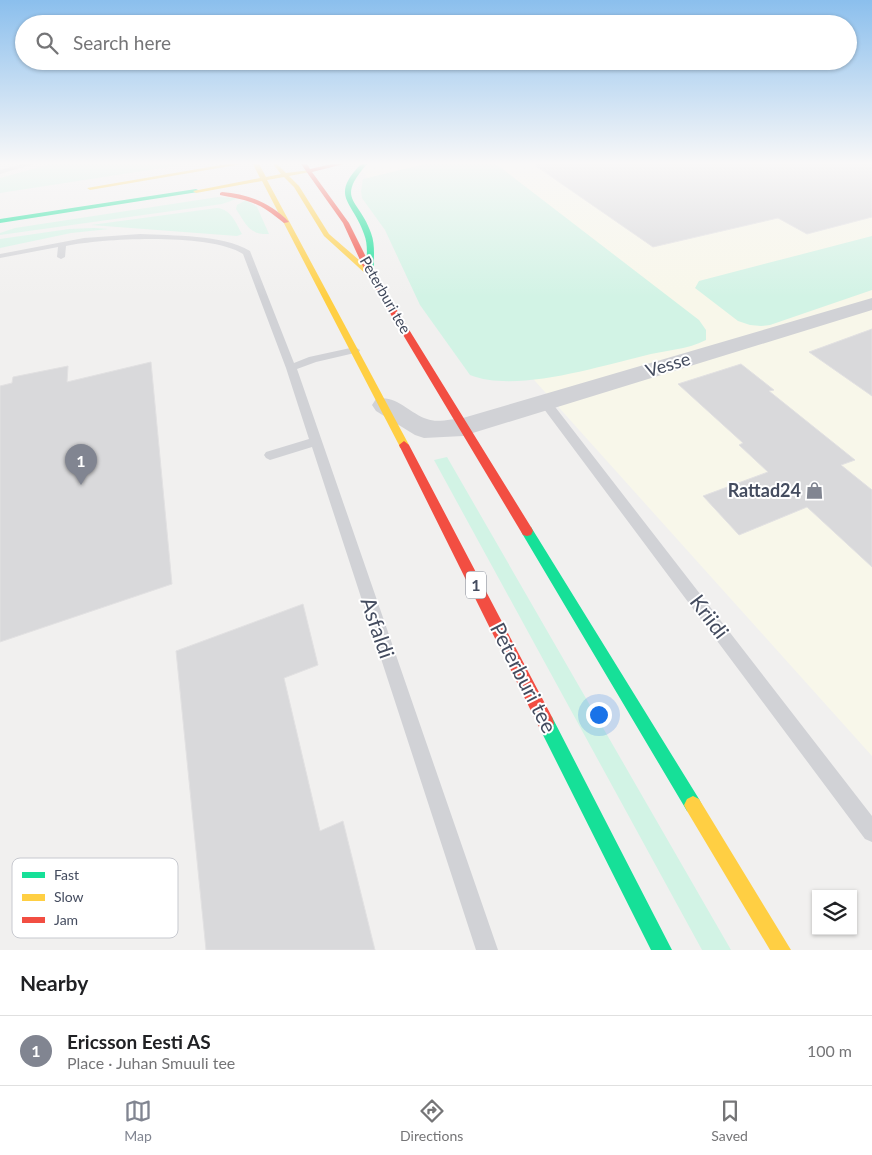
<!DOCTYPE html>
<meta charset="utf-8">
<style>
:root{--surface:#fff;--page:#f2f2f2;--text:#202124;--muted:#757577;--line:#e0e0e0;--accent:#818591}
body{margin:0;font-family:Lato,sans-serif;background:var(--page);color:var(--text)}
.controls{position:absolute;right:15px;bottom:15px;display:grid;overflow:hidden;border-radius:0px;box-shadow:0 1px 4px #0004}
.controls button{width:45px;height:45px;display:grid;place-items:center;padding:0;border:0;border-bottom:1px solid var(--line);background:var(--surface);color:var(--text);font:25px sans-serif}
.you{position:absolute;left:598px;top:714px;width:18px;height:18px;margin:-12px;border:4px solid #fff;border-radius:50%;background:#1a73e8;box-shadow:0 0 0 8px #1a73e833}
.badge{display:grid;place-items:center;width:32px;height:32px;border-radius:50%;background:var(--accent);color:#fff;font-size:16px;font-weight:700}
.pin{position:absolute;translate:-50% -41px;filter:drop-shadow(0 1px 2px #0008)}
.pin::after{content:'';position:absolute;top:26px;width:18px;height:15px;background:inherit;clip-path:polygon(0 0,100% 0,50% 100%)}
.list{margin:0;padding:0;list-style:none}
h2{display:flex;justify-content:space-between;align-items:center;height:65px;margin:0;padding:0 20px;font-size:21px}
h2 small{font-size:16px;font-weight:400;color:var(--muted)}
.list li{display:grid;grid-template-columns:32px 1fr auto;gap:15px;align-items:center;box-sizing:border-box;height:70px;padding:0 20px;border-top:1px solid var(--line)}
.list b{display:block;font-size:19px;white-space:nowrap}
.list p{margin:0;font-size:16px;white-space:nowrap;color:var(--muted)}
.list em{font-size:16px;font-style:normal;color:var(--muted)}
.icon{flex:none;width:28px;height:28px;fill:none;stroke:currentColor;stroke-width:2;stroke-linecap:round;stroke-linejoin:round}
.map{position:relative;flex:none;width:872px;height:950px;overflow:hidden}
.search{position:absolute;background:var(--surface);box-shadow:0 1px 4px #0004;left:15px;right:15px;top:15px;height:55px;display:flex;align-items:center;gap:12px;box-sizing:border-box;padding:0 18px;border-radius:28px;color:var(--muted);font-size:19px}
.sheet{height:135px;background:var(--surface)}
nav{display:flex;justify-content:space-around;align-items:center;box-sizing:border-box;height:70px;border-top:1px solid var(--line);background:var(--surface);font-size:14px;color:var(--muted)}
nav a{display:grid;justify-items:center;gap:2px}
nav .on{color:var(--accent)}
.map>svg:first-child{display:block}
</style>
<div class="map">
<svg width="872" height="950" viewBox="0 0 872 950">
<rect width="100%" height="100%" fill="#f1f0ef"/>
<!-- commercial -->
<path fill="#f8f7ea" d="M 357,164 L 872,164 L 872,756 L 518,362 Z"/>
<!-- green -->
<path fill="#d2f3e5" d="M 51,164 L 188,164 L 0,193 L 0,178 Z
M 425,164 L 496,164 L 699,320 L 706,330 L 706,340 C 687,350 664,350 643,356 C 597,367 515,393 470,375 L 420,305 L 385,230 L 362,198 L 361,191 L 363,179 Z
M 218,197 L 239,198 L 222,204 L 0,235 L 0,233 L 15,228 Z
M 246,200 L 257,207 L 269,234 C 249,235 246,224 236,209 L 237,205 Z
M 217,208 C 231,209 236,223 242,234 L 237,236 L 91,225 Z
M 94,228 L 109,229 L 71,233 L 0,248 L 0,239 L 69,229 Z
M 872,236 L 872,290 L 770,325 L 761,326 L 750,325 L 738,321 L 695,288 L 699,281 Z
M 447,457 L 731,950 L 702,950 L 434,460 Z"/>
<!-- building -->
<path fill="#d9d9db" stroke="#e2e1e2" d="M 533,164 L 872,164 L 872,217 L 807,234 L 778,218 L 653,247 Z
M 872,329 L 872,396 L 809,352 Z
M 151,362 L 172,584 L 0,642 L 0,386 L 12,383 L 13,377 L 68,366 L 67,382 Z
M 741,364 L 774,390 L 769,391 L 855,460 L 841,465 L 872,490 L 872,567 L 807,507 L 739,535 L 703,496 L 768,472 L 739,445 L 743,443 L 678,384 Z
M 303,604 L 318,665 L 284,678 L 320,831 L 343,821 L 375,950 L 206,950 L 176,651 Z"/>
<g fill="none" stroke-linecap="round" stroke-linejoin="round">
<!-- lane -->
<path fill="#d1d2d6" fill-rule="evenodd" d="M 22,164 L 34,164 L 0,174 L 0,170 Z
M 140,234 C 173,236 222,234 250,251 L 294,363 L 309,357 L 355,347 L 360,350 L 359,352 L 316,362 L 297,369 L 498,950 L 476,950 L 312,447 L 270,460 L 266,458 L 264,455 L 266,452 L 309,439 L 286,368 L 243,254 C 210,233 105,238 66,246 L 65,257 L 61,259 L 57,257 L 58,247 L 0,258 L 0,254 L 84,238 Z
M 545,398 L 549,399 L 872,816 L 872,842 L 865,839 L 541,405 L 539,402 L 541,399 Z"/>
<!-- street -->
<path fill="#d1d2d6" fill-rule="evenodd" d="M 872,298 L 872,310 L 463,436 L 424,438 L 415,435 L 376,411 L 372,405 L 376,399 C 396,394 409,413 427,419 C 436,423 453,419 463,418 Z"/>
<!-- fast -->
<path fill="#16e098" fill-rule="evenodd" d="M 361,164 L 367,164 C 335,201 359,198 371,233 C 376,246 373,260 374,273 L 370,275 L 366,273 C 366,260 369,246 364,234 C 353,201 329,197 361,164 Z
M 196,189 L 198,190 L 198,192 L 0,223 L 0,219 Z
M 527,526 L 531,527 L 699,799 L 702,805 L 699,811 L 693,814 L 687,811 L 523,535 L 521,531 L 523,527 Z
M 546,715 L 552,717 L 672,950 L 651,950 L 540,729 L 538,723 L 540,717 Z"/>
<!-- slow -->
<path fill="#ffcf43" fill-rule="evenodd" d="M 227,164 L 242,164 L 90,190 L 87,188 Z
M 253,164 L 259,164 L 266,177 L 281,174 L 273,164 L 277,164 L 286,173 L 310,170 L 310,172 L 289,176 L 299,186 L 329,234 L 374,273 L 367,275 L 324,236 L 294,187 L 284,177 L 267,180 L 409,445 L 408,448 L 400,448 L 399,445 L 262,181 L 196,193 L 193,191 L 260,178 Z
M 693,796 L 699,799 L 791,950 L 770,950 L 687,811 L 684,805 L 687,799 Z"/>
<!-- jam -->
<path fill="#f24e42" fill-rule="evenodd" d="M 301,164 L 307,164 L 310,169 L 332,164 L 344,164 L 312,172 L 349,223 L 374,273 L 531,527 L 533,531 L 531,535 L 527,536 L 523,535 L 366,273 L 343,223 Z
M 222,192 C 248,194 271,203 289,222 L 284,223 C 258,202 252,201 220,195 L 220,193 Z
M 404,441 L 409,445 L 552,717 L 554,723 L 552,729 L 546,731 L 540,729 L 399,445 Z"/>
</g>
<!-- sky -->
<linearGradient id="sky" x2="0" y2="1"><stop stop-color="#8bbfed"/><stop offset="0.55" stop-color="#f9f8f8"/><stop offset="1" stop-color="#f9f8f8" stop-opacity="0"/></linearGradient>
<rect width="872" height="297" fill="url(#sky)"/>
<!-- icons -->
<defs>
<symbol id="shop-bare" viewBox="-9 -9 18 18"><path d="M-5-2.5h2.3a2.7 3.5 0 0 1 5.4 0H5L5.5 6h-11ZM-1.5-2.5h3a1.5 2.3 0 0 0-3 0Z" fill="#818591" stroke="#fff" stroke-width="2.5" paint-order="stroke"/></symbol>
</defs>
<g fill-rule="evenodd">
<use href="#shop-bare" x="802" y="478" width="25" height="25"/>
</g>
<g text-anchor="middle" stroke-width="4" stroke-linejoin="round" paint-order="stroke">
<!-- far-street labels -->
<g font-size="15" fill="#444c5f" stroke="#fff">
<text transform="translate(385 295) rotate(60)" y="5">Peterburi tee</text>
</g>
<!-- shield labels -->
<rect fill="#fff" stroke="#7c828f" stroke-width="1" x="466" y="571.5" width="20" height="27" rx="4"/>
<g font-size="16" font-weight="bold" fill="#444c5f">
<text x="476" y="591">1</text>
</g>
<!-- street labels -->
<g font-size="18" fill="#444c5f" stroke="#fff">
<text transform="translate(668 365) rotate(-17)" y="6">Vesse</text>
</g>
<!-- poi labels -->
<g font-size="18" font-weight="bold" fill="#444c5f" stroke="#fff" text-anchor="end">
<text x="801" y="497">Rattad24</text>
</g>
<!-- near-street labels -->
<g font-size="21" fill="#444c5f" stroke="#fff">
<text transform="translate(709 617) rotate(53)" y="7">Kriidi</text>
<text transform="translate(377 628) rotate(71)" y="7">Asfaldi</text>
<text transform="translate(523 678) rotate(63)" y="7">Peterburi tee</text>
</g>
</g>
<!-- legend -->
<rect x="12" y="858" width="166" height="80" rx="8" fill="#fff" stroke="#c7c9cf" stroke-width="1"/>
<rect x="22" y="872" width="23" height="6" fill="#16e098"/>
<rect x="22" y="894" width="23" height="7" fill="#ffcf43"/>
<rect x="22" y="917" width="23" height="6" fill="#f24e42"/>
<g font-size="14" fill="#444c5f">
<text x="54" y="880">Fast</text>
<text x="54" y="902">Slow</text>
<text x="54" y="925">Jam</text>
</g>
</svg>
<div class="controls">
<button><svg class="icon" aria-label="layers" viewBox="0 0 24 24"><path d="M12 4l9 5-9 5-9-5zM3 14l9 5 9-5"/></svg></button>
</div>
<div class="you"></div>
<div class="pin badge" style="left:81px;top:485px">1</div>
<div class="search"><svg class="icon" aria-label="search" viewBox="0 0 24 24"><circle cx="10" cy="10" r="6"/><path d="M15 15l6 6"/></svg>Search here</div>
</div>
<section class="sheet">
<h2>Nearby<small></small></h2>
<ul class="list">
<li><span class="badge">1</span><div><b>Ericsson Eesti AS</b><p>Place · Juhan Smuuli tee</p></div><em>100 m</em></li>
</ul>
</section>
<nav>
<a class="on"><svg class="icon" aria-label="map" viewBox="0 0 24 24"><path d="M3 6l6-2 6 2 6-2v14l-6 2-6-2-6 2zM9 4v14M15 6v14"/></svg>Map</a>
<a><svg class="icon" aria-label="directions" viewBox="0 0 24 24"><path d="M12 3l9 9-9 9-9-9zM9 14v-3h6M13 9l2 2-2 2"/></svg>Directions</a>
<a><svg class="icon" aria-label="saved" viewBox="0 0 24 24"><path d="M7 4h10v16l-5-4-5 4z"/></svg>Saved</a>
</nav>
